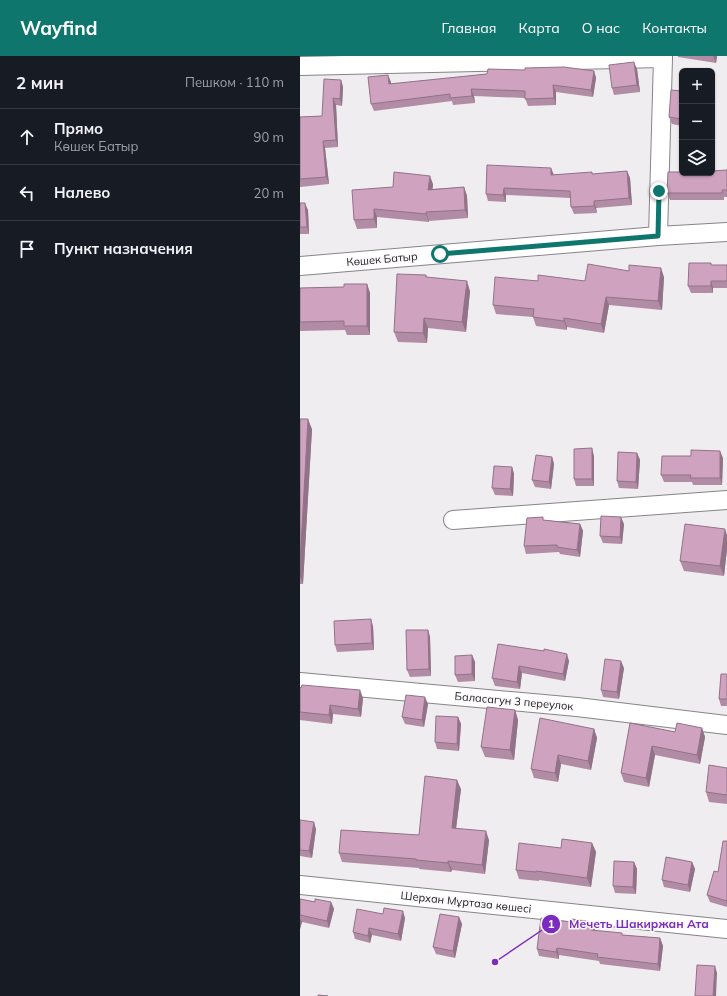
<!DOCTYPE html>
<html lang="ru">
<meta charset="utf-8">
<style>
:root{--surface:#171b24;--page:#242831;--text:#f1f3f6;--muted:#9ea1a6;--line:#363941;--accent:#0f766e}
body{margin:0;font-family:Mulish,sans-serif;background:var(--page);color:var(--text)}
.controls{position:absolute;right:12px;top:12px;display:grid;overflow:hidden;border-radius:6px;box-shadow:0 1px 3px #0004}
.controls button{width:36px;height:36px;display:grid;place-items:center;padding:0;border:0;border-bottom:1px solid var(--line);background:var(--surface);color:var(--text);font:20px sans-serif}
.stop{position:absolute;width:12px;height:12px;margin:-9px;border:3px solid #0f766e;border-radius:50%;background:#fff}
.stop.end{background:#0f766e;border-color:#fff;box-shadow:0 1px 4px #0008}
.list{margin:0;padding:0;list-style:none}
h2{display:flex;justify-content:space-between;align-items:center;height:52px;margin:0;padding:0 16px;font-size:17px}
h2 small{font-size:13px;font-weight:400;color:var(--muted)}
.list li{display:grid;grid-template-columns:26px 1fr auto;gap:12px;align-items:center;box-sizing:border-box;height:56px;padding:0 16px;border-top:1px solid var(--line)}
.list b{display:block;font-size:15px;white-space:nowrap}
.list p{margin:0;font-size:13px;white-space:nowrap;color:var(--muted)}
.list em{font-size:13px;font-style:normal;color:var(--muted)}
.icon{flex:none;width:22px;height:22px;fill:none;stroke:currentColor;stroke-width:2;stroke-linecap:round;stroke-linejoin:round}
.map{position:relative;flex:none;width:427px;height:940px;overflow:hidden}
header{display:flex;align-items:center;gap:24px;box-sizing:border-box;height:56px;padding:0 20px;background:var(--accent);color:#fff}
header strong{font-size:19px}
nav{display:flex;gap:22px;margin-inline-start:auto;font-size:14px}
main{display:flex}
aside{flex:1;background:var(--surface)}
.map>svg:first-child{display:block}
</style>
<header>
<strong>Wayfind</strong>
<nav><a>Главная</a><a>Карта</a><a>О нас</a><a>Контакты</a></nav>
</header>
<main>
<aside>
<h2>2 мин<small>Пешком · 110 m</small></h2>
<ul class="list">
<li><svg class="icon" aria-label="ahead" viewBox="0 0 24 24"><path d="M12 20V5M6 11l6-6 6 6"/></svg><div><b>Прямо</b><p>Көшек Батыр</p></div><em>90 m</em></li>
<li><svg class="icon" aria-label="left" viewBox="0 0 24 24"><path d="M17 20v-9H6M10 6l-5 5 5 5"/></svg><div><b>Налево</b></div><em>20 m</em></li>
<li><svg class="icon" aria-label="arrive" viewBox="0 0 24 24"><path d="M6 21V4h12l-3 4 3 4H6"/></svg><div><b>Пункт назначения</b></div></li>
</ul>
</aside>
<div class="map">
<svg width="427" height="940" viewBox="0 0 427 940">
<rect width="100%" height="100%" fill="#efedf0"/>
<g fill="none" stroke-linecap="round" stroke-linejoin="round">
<defs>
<path id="minor" d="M 0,10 L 363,2 L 363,0
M 358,180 L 363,2
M 0,210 L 358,180 L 427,176
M 153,464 L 427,444
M 0,626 L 277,651 L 427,669
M 0,829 L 427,873"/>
</defs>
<!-- minor casing -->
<use href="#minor" stroke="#868487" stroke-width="20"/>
<!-- minor -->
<use href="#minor" stroke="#fff" stroke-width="18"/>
</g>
<!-- wall -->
<path fill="#b28ca5" d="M 378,0 L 417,0 L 416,7 L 378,1 Z
M 337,13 L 340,36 L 314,39 L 312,32 Z
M 225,14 L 294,15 L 296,22 L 293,41 L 256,36 L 256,49 L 228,50 L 225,42 L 174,40 L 175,47 L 153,49 L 152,45 L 74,55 L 71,48 L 88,19 L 91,28 Z
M 41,24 L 43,31 L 42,50 L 36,49 L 38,91 L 25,92 L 29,128 L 0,131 L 0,61 L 22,60 Z
M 382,35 L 382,70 L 372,68 L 369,61 Z
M 187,109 L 254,119 L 293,118 L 327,115 L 330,122 L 332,149 L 296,152 L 297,157 L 274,158 L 271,151 L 270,142 L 206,139 L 206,146 L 188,145 L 186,138 Z
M 427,114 L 427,141 L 424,141 L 424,144 L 370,144 L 367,137 L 382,117 Z
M 133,128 L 132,133 L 164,131 L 167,140 L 168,162 L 129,165 L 129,166 L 77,161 L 77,172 L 57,173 L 54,164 L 93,131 Z
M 0,147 L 8,154 L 9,178 L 0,178 Z
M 412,209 L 427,209 L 427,232 L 413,232 L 413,237 L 391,237 L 388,230 Z
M 126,219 L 127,221 L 170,235 L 166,276 L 128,272 L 127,287 L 98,286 L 94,276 Z
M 364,221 L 362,254 L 309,249 L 304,277 L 267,271 L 267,274 L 236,270 L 233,261 L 196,258 L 193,249 L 238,225 L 285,225 Z
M 67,228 L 70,237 L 70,279 L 47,279 L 45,274 L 0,275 L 0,232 L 44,231 Z
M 0,363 L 12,373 L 3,528 L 0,528 Z
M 337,397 L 340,404 L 338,433 L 319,432 L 317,425 Z
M 294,400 L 294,430 L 276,430 L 274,423 Z
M 252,401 L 254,408 L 251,433 L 235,431 L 232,424 Z
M 423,402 L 422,429 L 393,429 L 392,426 L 364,426 L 361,419 Z
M 212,411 L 214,418 L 213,440 L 195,439 L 192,432 Z
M 245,464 L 280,468 L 283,475 L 280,501 L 260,498 L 259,496 L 226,498 L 224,490 Z
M 324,468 L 322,488 L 303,487 L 300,480 Z
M 427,479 L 427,493 L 424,520 L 384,515 L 380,505 Z
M 73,570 L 74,594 L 37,596 L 35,589 Z
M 128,574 L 130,581 L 131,620 L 110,621 L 107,614 Z
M 244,595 L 269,605 L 265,625 L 222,617 L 220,633 L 195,630 L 192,622 Z
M 172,599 L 175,606 L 175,625 L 158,626 L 155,619 Z
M 324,612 L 319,643 L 303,641 L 301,634 Z
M 427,618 L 427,650 L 421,650 L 419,643 Z
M 0,631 L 63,642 L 61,661 L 33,658 L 32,668 L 0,664 Z
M 128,648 L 124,671 L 105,668 L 102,661 Z
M 215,654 L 218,664 L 214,704 L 185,701 L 181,691 Z
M 158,661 L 161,668 L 159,695 L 137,693 L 135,686 Z
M 330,667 L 375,676 L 402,672 L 405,681 L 400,708 L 355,699 L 349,731 L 324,726 L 321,717 Z
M 294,673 L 297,682 L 291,714 L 261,708 L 258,726 L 234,722 L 231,713 Z
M 427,712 L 427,748 L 409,746 L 406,736 Z
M 161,733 L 156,772 L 189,784 L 185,818 L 152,814 L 151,816 L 119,813 L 119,812 L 42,806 L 39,797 L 119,779 Z
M 0,764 L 16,773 L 12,802 L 0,800 Z
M 427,785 L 427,851 L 410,846 L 407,839 L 418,816 Z
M 292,787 L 296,796 L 291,831 L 239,824 L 239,825 L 219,823 L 216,814 L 261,792 Z
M 334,806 L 337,813 L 336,838 L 315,837 L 313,830 Z
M 392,806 L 395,813 L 390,836 L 364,831 L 362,824 Z
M 0,843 L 15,846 L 31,846 L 34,853 L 29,872 L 2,866 L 0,873 Z
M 159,861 L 162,868 L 155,902 L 136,898 L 133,891 Z
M 105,862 L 101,885 L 72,879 L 70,887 L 55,883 L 53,876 Z
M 272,866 L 292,866 L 295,873 L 294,874 L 323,879 L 360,882 L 363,890 L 360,915 L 300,908 L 299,905 L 259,899 L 259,903 L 239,900 L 237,893 Z"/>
<!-- shaded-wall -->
<path fill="#917286" d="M 413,0 L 417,0 L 416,7 Z
M 334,6 L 337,13 L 340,36 L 337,29 Z
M 294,15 L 296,22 L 293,41 L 291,34 Z
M 88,19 L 91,26 L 92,35 L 89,28 Z
M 41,24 L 43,31 L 42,50 L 40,43 Z
M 253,29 L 256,36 L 256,49 L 254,42 Z
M 171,33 L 174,40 L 175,47 L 172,40 Z
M 33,42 L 36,49 L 38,91 L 36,84 Z
M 23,85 L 25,92 L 29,128 L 26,121 Z
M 251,112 L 254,119 L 251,119 Z
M 327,115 L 330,122 L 332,149 L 329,142 Z
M 130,120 L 133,128 L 132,142 L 128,134 Z
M 164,131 L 167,140 L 168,162 L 165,154 Z
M 204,132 L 206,139 L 206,146 L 203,139 Z
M 294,145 L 296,152 L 297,157 L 294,150 Z
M 5,147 L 8,154 L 9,178 L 7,171 Z
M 74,153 L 77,161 L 77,172 L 74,163 Z
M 126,156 L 129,165 L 129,166 L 126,158 Z
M 361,212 L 364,221 L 362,254 L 358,245 Z
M 167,225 L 170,235 L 166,276 L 162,266 Z
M 411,225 L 413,232 L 413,237 L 411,230 Z
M 67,228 L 70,237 L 70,279 L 67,270 Z
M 306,241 L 309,249 L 304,277 L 301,268 Z
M 124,262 L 128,272 L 127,287 L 123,277 Z
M 264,262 L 267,271 L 267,274 L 264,265 Z
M 8,363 L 12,373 L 3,528 L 0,520 L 0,509 Z
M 292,392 L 294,400 L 294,430 L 292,423 Z
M 420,395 L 423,402 L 422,429 L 420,422 Z
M 337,397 L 340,404 L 338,433 L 336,426 Z
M 252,401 L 254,408 L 251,433 L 249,426 Z
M 212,411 L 214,418 L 213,440 L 210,433 Z
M 321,461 L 324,468 L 322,488 L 320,481 Z
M 280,468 L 283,475 L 280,501 L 277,494 Z
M 425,473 L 427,479 L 427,493 L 424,520 L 420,510 Z
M 71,563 L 73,570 L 74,594 L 72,587 Z
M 128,574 L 130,581 L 131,620 L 129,613 Z
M 267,598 L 269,605 L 265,625 L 263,618 Z
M 172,599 L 175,606 L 175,625 L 172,618 Z
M 321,605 L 324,612 L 319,643 L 317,636 Z
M 219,610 L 222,617 L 220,633 L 217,626 Z
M 60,634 L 63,642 L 61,661 L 58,653 Z
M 125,641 L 128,648 L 124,671 L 122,664 Z
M 30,649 L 33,658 L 32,668 L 29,659 Z
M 215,654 L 218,664 L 214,704 L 210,694 Z
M 158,661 L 161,668 L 159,695 L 157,688 Z
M 402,672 L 405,681 L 400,708 L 397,699 Z
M 294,673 L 297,682 L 291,714 L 288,705 Z
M 352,690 L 355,699 L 349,731 L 346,722 Z
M 258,699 L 261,708 L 258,726 L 255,717 Z
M 157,724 L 161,733 L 155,781 L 152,772 Z
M 14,766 L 16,773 L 12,802 L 9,795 Z
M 186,775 L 189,784 L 185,818 L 182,809 Z
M 292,787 L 296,796 L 291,831 L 287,822 Z
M 148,805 L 152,814 L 151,816 L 148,807 Z
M 334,806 L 337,813 L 336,838 L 333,831 Z
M 392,806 L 395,813 L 390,836 L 388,829 Z
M 31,846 L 34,853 L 29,872 L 27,865 Z
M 103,855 L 105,862 L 101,885 L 98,878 Z
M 159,861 L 162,868 L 155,902 L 153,895 Z
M 0,862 L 2,866 L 0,873 Z
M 292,866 L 295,873 L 293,881 L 291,874 Z
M 69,872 L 72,879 L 70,887 L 68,880 Z
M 360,882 L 363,890 L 360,915 L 358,908 Z
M 257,892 L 259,899 L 259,903 L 256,896 Z
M 415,910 L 417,917 L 416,940 L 413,940 Z"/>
<!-- building -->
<path fill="#cfa3c0" stroke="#917286" d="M 334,6 L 337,29 L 312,32 L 309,9 Z
M 264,11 L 294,15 L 291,34 L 253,29 L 254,42 L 225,43 L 225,35 L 171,33 L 172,40 L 150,42 L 150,38 L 71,48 L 68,21 L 88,19 L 89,28 L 187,18 L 188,13 L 225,14 L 225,12 Z
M 24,23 L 41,24 L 40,43 L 33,42 L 36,84 L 23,85 L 26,121 L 0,123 L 0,61 L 22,60 Z
M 371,34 L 382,35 L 382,63 L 369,61 Z
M 187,109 L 251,112 L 251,119 L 292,116 L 292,118 L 327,115 L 329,142 L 294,145 L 294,150 L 271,151 L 270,135 L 204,132 L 203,139 L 186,138 Z
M 427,114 L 427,134 L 422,134 L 422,137 L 367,137 L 368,116 L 382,116 L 382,117 L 412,117 L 412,115 Z
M 94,116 L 130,120 L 128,134 L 164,131 L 165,154 L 126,156 L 126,158 L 74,153 L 74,163 L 54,164 L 52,134 L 93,131 Z
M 0,147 L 5,147 L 7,171 L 0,171 Z
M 389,207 L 411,207 L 411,209 L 427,209 L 427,225 L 411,225 L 411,230 L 388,230 Z
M 288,208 L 329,215 L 329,209 L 361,212 L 358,245 L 306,241 L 301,268 L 264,262 L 264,265 L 233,261 L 234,253 L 193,249 L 195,221 L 238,225 L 238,219 L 285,225 Z
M 97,218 L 126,219 L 126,221 L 167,225 L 162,266 L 124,262 L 123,277 L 94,276 Z
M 44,228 L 67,228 L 67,270 L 44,270 L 44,265 L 0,266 L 0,232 L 44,231 Z
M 0,363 L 8,363 L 0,509 Z
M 292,392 L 292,423 L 274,423 L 274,393 Z
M 391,394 L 420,395 L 420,422 L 390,422 L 391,419 L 361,419 L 362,400 L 391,400 Z
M 318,396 L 337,397 L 336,426 L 317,425 Z
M 236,399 L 252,401 L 249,426 L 232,424 Z
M 194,410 L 212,411 L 210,433 L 192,432 Z
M 301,460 L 321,461 L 320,481 L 300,480 Z
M 243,461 L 243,464 L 280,468 L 277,494 L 257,491 L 257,489 L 224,490 L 227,462 Z
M 385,468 L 425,473 L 420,510 L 380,505 Z
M 71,563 L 72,587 L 35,589 L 34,565 Z
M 106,574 L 128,574 L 129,613 L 107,614 Z
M 198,588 L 244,595 L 244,593 L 267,598 L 263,618 L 219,610 L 217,626 L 192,622 Z
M 172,599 L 172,618 L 155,619 L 155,600 Z
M 305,603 L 321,605 L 317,636 L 301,634 Z
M 421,618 L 427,618 L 427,643 L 419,643 Z
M 2,629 L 60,634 L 58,653 L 30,649 L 29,659 L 0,656 L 0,631 L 1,632 Z
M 106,639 L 125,641 L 122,664 L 102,661 Z
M 187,651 L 215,654 L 210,694 L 181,691 Z
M 136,660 L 158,661 L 157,688 L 135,686 Z
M 240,662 L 294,673 L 288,705 L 258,699 L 255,717 L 231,713 Z
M 330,667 L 375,676 L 377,667 L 402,672 L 397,699 L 352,690 L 346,722 L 321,717 Z
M 409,709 L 427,712 L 427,739 L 406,736 Z
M 125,720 L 157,724 L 152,772 L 186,775 L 182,809 L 148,805 L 148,807 L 116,804 L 116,803 L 39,797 L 41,774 L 119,779 Z
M 0,764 L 14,766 L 9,795 L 0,794 Z
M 262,783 L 292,787 L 287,822 L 236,815 L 236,816 L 216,814 L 219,787 L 261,792 Z
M 423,785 L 427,785 L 427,845 L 407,839 L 414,815 L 418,816 Z
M 366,801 L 392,806 L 388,829 L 362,824 Z
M 314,805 L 334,806 L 333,831 L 313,830 Z
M 0,843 L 15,846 L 15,843 L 31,846 L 27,865 L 0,859 Z
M 84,852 L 103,855 L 98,878 L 69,872 L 68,880 L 53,876 L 57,853 L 83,858 Z
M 140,858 L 159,861 L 153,895 L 133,891 Z
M 241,862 L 272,866 L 272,863 L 292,866 L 291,874 L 322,877 L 322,879 L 360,882 L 358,908 L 297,901 L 298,898 L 257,892 L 256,896 L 237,893 Z
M 397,909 L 415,910 L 413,940 L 395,940 Z
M 18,939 L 28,940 L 18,940 Z"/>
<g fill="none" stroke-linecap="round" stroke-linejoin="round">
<!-- route -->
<path stroke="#0f766e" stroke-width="5" d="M 140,198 L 358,180 L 359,135"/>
</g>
<g text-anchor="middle" stroke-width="3" stroke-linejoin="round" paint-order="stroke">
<!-- street labels -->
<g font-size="11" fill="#222122" stroke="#fcfafd">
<text transform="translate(82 203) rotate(-5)" y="4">Көшек Батыр</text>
<text transform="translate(214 645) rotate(5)" y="4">Баласагун 3 переулок</text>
<text transform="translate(166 846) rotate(6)" y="4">Шерхан Мұртаза көшесі</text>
</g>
</g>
<!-- callouts -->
<path fill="none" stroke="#7b2cbf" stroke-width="1.5" d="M195 906L251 868"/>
<g fill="#7b2cbf" stroke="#fcfafd" stroke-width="1.5">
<circle cx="195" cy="906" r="4"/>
<circle cx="251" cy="868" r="10"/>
</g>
<g font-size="12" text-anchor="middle" font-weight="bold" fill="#fff">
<text x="251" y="872">1</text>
</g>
<g font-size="12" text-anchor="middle" font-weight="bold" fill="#7b2cbf" stroke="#fcfafd" stroke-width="3" stroke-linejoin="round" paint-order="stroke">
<text x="339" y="872">Мечеть Шакиржан Ата</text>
</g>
</svg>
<div class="controls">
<button>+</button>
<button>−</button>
<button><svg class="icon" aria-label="layers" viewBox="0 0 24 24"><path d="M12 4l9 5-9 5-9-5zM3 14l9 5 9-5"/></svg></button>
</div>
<div class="stop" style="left:140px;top:198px"></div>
<div class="stop end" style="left:359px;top:135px"></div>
</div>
</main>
